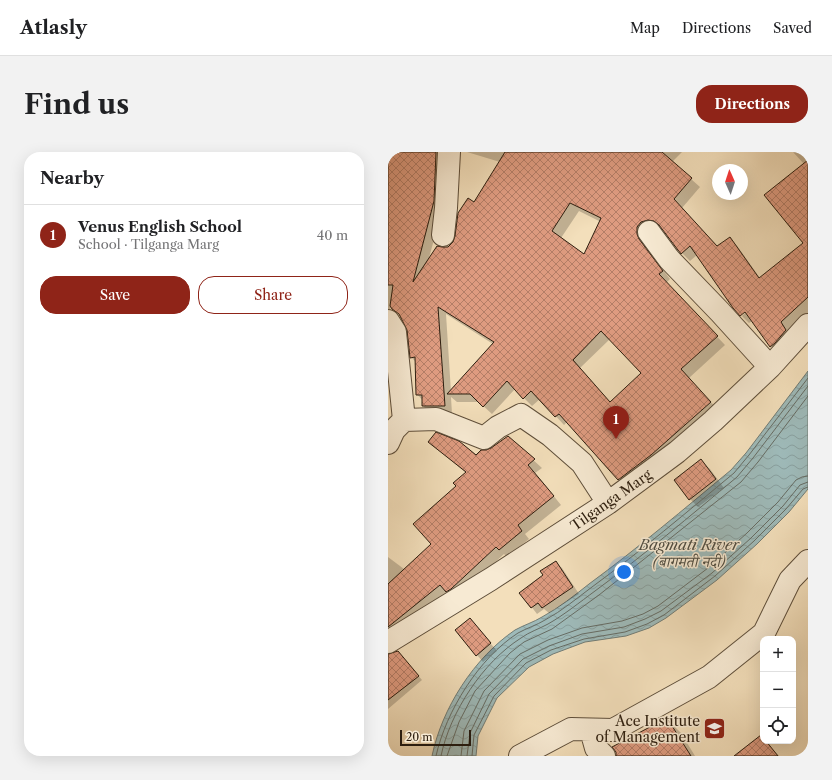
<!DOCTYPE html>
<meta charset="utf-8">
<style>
:root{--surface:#fff;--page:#f2f2f2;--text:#202124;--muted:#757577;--line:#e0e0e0;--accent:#8f2418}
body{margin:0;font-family:"Libre Caslon Text","Noto Serif Devanagari",serif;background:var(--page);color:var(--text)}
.controls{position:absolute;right:12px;bottom:12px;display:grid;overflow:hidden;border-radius:8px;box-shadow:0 4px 16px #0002}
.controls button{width:36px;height:36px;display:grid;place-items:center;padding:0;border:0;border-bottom:1px solid var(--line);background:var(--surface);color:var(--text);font:20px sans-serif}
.compass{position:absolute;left:324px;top:12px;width:36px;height:36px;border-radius:50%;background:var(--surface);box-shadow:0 4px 16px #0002;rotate:357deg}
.scale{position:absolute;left:12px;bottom:10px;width:71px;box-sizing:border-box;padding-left:4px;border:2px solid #2d1e0f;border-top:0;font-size:11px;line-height:14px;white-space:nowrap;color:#2d1e0f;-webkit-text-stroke:3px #f7ead3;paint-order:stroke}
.you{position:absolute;left:236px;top:420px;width:14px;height:14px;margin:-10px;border:3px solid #fff;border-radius:50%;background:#1a73e8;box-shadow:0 0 0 6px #1a73e833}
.badge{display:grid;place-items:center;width:26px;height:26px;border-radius:50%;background:var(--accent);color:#fff;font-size:13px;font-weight:700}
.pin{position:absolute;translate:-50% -33px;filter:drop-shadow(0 1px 2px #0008)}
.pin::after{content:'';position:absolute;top:21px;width:14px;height:12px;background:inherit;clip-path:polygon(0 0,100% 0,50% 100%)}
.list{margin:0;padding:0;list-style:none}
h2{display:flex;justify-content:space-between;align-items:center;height:52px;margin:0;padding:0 16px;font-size:17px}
h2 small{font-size:13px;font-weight:400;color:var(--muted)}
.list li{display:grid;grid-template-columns:26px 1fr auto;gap:12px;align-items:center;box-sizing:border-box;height:60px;padding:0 16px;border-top:1px solid var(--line)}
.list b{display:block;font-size:15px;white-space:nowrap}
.list p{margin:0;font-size:13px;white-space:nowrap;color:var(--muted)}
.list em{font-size:13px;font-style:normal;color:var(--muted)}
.actions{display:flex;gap:8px;padding:12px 16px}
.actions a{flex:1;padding:9px 0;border:1px solid var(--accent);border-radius:16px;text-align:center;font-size:14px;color:var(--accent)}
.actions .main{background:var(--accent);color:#fff}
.icon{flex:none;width:22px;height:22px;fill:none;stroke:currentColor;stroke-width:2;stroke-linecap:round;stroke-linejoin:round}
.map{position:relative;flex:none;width:420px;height:604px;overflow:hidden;border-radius:16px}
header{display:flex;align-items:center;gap:24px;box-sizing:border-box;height:56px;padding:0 20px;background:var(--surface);border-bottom:1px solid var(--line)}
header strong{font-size:19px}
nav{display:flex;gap:22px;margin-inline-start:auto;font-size:14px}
.intro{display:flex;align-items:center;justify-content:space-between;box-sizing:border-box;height:96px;padding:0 24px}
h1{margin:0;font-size:28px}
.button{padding:10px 18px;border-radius:16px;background:var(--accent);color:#fff;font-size:14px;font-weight:700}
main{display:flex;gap:24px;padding:0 24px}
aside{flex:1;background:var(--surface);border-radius:16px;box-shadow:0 4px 16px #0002}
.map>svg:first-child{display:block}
</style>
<header>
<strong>Atlasly</strong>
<nav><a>Map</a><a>Directions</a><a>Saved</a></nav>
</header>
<div class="intro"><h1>Find us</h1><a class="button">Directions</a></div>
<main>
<aside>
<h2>Nearby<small></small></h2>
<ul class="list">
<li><span class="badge">1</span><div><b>Venus English School</b><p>School · Tilganga Marg</p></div><em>40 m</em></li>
</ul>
<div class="actions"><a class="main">Save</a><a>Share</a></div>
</aside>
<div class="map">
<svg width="420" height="604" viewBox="0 0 420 604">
<defs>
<pattern id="water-waves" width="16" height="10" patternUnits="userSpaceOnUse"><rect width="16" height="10" fill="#9ebab9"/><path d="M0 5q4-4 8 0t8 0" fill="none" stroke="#889f9e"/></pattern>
<pattern id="building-cross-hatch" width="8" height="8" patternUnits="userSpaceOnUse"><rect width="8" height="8" fill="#de9b80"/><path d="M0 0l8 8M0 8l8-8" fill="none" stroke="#b47e67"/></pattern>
</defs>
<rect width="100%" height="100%" fill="#f3dfbb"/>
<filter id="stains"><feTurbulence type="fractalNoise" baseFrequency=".005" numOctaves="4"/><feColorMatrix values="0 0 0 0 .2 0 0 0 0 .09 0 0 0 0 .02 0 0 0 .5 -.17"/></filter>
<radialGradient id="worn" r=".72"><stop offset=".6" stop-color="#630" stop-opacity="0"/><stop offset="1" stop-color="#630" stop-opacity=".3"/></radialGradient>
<!-- water -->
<path fill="url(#water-waves)" stroke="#717c75" d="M 420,219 L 420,337 L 401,360 L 369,392 L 329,428 L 278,466 L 261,476 L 238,484 L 197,490 L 165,502 L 141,515 L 109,546 L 90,584 L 88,604 L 44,604 C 54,556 86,506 127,478 C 136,473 146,470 154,465 C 171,456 187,443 201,432 C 250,396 296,357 343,318 L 358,301 Z"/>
<!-- shadow -->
<path fill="#0003" fill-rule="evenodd" d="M 0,0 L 60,0 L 54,58 L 41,106 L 66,91 L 86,51 L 112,10 L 79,0 L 294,0 L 284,10 L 312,35 L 294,56 L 330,95 L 342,86 L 350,95 L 372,126 L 417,91 L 416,12 L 405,0 L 420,0 L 420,161 L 400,179 L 391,202 L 383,194 L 364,169 L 361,171 L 354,164 L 361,157 L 309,103 L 302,109 L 294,101 L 276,77 L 269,75 L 256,90 L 259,97 L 282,127 L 278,131 L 337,193 L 301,226 L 331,259 L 239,335 L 179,270 L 176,273 L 152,247 L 144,254 L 127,237 L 104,262 L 91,250 L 69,250 L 63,245 L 64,262 L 43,262 L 35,254 L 35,249 L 29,242 L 28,210 L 23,205 L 14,122 L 0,162 ZM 191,59 L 213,70 L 196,104 L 173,86 ZM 58,162 L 105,192 L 63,240 ZM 222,187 L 255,222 L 222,250 L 192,216 Z
M 120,285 L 154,316 L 147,321 L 173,353 L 137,382 L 141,387 L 119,405 L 116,402 L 71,444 L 0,485 L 0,405 L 16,417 L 44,392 L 69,335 L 78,321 L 41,290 L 88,305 Z
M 313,309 L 322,317 L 336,336 L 310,355 L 302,347 Z
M 167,410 L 174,416 L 191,442 L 161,461 L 156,457 L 149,462 L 133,441 L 156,423 Z
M 82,467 L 109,499 L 95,510 L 89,503 Z
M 14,504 L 34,528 L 0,557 L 0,508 Z
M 279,567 L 293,581 L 307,604 L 229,604 Z
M 375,587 L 375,589 L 377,589 L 391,604 L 348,604 Z"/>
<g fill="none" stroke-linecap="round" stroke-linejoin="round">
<!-- shore -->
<path stroke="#666c64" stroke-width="1" d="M 48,604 C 58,559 91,506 130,481 C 139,476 149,473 157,468 C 174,459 189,446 204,435 C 253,399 299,360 346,321 L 361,303 L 420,226
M 53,604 C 62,560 95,510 133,486 C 141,480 151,477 160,472 C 176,463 192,450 207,439 C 256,403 302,364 349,325 L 365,306 L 420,234
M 59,604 L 71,570 L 87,539 L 122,501 L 136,490 L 164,477 L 211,443 L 353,330 L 370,310 L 420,244
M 73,604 L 76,579 L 96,539 L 132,502 L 160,488 L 194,476 L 234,469 L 255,462 L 270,454 L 320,416 L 359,381 L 390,350 L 408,328 L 414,325 L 420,324
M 79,604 L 82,581 L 101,542 L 135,507 L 161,494 L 194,482 L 236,475 L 257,467 L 273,459 L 324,421 L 363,386 L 395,354 L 412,333 L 420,330
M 84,604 L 86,583 L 106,544 L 138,511 L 163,498 L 196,487 L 237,480 L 259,472 L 276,463 L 327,424 L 366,389 L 398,357 L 415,337 L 420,335"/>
</g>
<!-- building -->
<path fill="url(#building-cross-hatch)" stroke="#2d1e0f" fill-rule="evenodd" d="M 0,0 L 48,0 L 46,49 L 25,130 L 49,94 L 54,95 L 60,95 L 65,90 L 67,84 L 70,61 L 80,46 L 86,50 L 117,0 L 274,0 L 304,26 L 286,47 L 329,94 L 342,85 L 371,126 L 415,91 L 376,43 L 420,8 L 420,145 L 393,170 L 398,178 L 387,191 L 382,195 L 357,160 L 352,164 L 345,156 L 302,94 L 293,102 L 271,73 L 266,69 L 260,68 L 253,70 L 249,75 L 249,82 L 251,87 L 275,119 L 271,122 L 330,184 L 293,217 L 323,250 L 263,303 L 230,328 L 171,262 L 167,265 L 143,239 L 135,247 L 119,229 L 95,255 L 82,242 L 59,242 L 106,190 L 50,155 L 57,254 L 34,254 L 34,243 L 28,243 L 27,205 L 22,206 L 19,178 L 11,162 L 4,157 L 2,154 L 5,133 L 0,133 ZM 182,51 L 213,66 L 196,102 L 164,79 ZM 213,179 L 253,221 L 222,250 L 185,208 Z
M 48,280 L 71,289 L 88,303 L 93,298 L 98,298 L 103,296 L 120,284 L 147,307 L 140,313 L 166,344 L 130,373 L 134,379 L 111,398 L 108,395 L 63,437 L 58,440 L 52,433 L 0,475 L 0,432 L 43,392 L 25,372 L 68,334 L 65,331 L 78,320 L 40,290 Z
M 313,307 L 328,327 L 301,348 L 286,328 Z
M 168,409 L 185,435 L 154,456 L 150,451 L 143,456 L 131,441 L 155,423 L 152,419 Z
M 82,466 L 103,491 L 88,504 L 67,478 Z
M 10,499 L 31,524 L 0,548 L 0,502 Z
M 279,566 L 303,604 L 228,604 L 228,600 L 224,595 Z
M 373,583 L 375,586 L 375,589 L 378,589 L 390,604 L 346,604 Z"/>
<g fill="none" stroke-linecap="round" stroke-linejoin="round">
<defs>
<path id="minor" d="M 261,80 L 281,107 L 332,160 L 382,215
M 55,83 L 58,56 L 61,0
M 0,169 L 7,180 L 16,268 L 6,278 L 0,291
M 16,268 L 48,267 L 96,286 L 110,275 L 133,263 L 162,283 L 194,311 L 220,351
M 0,490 L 103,427 L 220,351 L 289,300 L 325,269 L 382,215 L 420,173
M 203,578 L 208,596 L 216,604
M 132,604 L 183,577 L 225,578 L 321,525 L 376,481 L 402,428 L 420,409"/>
</defs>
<!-- minor casing -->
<use href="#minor" stroke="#5e4e3a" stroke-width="24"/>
<!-- minor -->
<use href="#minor" stroke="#f7ead3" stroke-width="22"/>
</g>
<!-- icons -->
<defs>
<symbol id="university-square" viewBox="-11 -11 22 22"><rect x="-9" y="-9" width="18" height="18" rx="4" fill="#8f2418" stroke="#f7ead3"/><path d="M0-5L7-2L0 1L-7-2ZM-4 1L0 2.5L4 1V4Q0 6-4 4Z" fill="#fff"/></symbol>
</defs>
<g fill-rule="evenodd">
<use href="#university-square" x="314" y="564" width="25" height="25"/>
</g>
<g text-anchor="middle" stroke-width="3" stroke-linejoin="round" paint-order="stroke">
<!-- street labels -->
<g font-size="14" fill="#2d1e0f" stroke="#f7ead3">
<text transform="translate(223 348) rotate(-35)" y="5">Tilganga Marg</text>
</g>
<!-- poi labels -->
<g font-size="14" fill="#2d1e0f" stroke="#f7ead3" text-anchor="end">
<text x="312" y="574">Ace Institute<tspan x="312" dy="16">of Management</tspan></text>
</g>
<!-- water labels -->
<g font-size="15" font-style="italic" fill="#4f4d42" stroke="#f7ead3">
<text x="301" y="398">Bagmati River<tspan x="301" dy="17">(बागमती नदी)</tspan></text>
</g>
</g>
<rect width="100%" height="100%" filter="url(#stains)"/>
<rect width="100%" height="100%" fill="url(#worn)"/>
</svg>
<div class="controls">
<button>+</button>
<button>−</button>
<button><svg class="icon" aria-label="locate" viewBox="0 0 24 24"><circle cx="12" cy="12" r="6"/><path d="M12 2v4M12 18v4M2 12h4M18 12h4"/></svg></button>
</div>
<svg class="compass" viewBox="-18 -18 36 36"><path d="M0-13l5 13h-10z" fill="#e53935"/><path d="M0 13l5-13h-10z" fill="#757577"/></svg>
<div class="scale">20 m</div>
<div class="you"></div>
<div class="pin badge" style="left:228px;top:287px">1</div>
</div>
</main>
